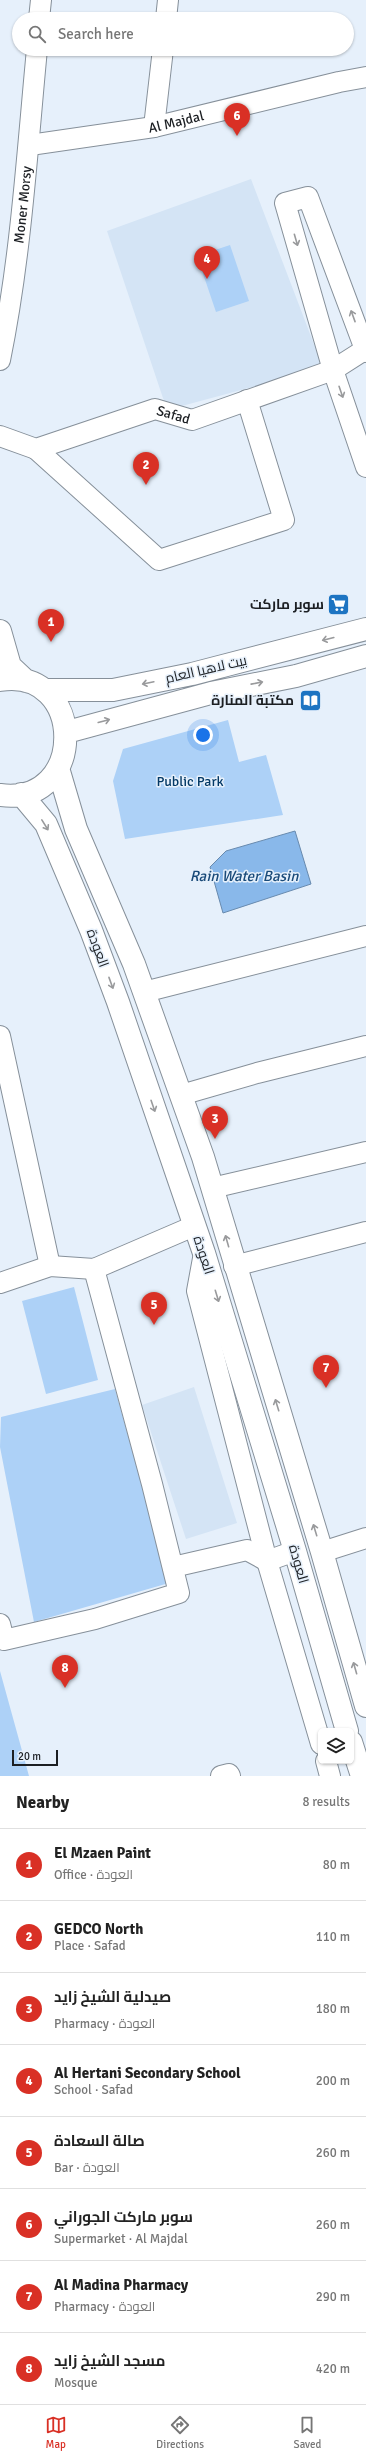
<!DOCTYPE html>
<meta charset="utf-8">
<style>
:root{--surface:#fff;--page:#f6f6f6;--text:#222;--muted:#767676;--line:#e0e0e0;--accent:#d93025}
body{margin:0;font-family:Signika,Cairo,sans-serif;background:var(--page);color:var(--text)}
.controls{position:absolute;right:12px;bottom:12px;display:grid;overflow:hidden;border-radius:6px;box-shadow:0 1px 3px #0004}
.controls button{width:36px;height:36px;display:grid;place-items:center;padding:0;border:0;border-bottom:1px solid var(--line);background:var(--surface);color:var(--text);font:20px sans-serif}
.scale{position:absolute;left:12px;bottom:10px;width:46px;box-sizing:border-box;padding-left:4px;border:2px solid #1c1f23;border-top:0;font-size:11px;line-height:14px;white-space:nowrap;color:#1c1f23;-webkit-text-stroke:3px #e6f0fb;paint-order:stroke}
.you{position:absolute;left:203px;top:735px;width:14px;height:14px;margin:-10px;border:3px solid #fff;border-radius:50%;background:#1a73e8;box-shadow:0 0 0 6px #1a73e833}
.badge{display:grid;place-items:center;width:26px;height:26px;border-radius:50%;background:var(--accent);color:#fff;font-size:13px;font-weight:700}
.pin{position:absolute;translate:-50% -33px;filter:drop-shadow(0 1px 2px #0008)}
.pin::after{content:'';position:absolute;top:21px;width:14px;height:12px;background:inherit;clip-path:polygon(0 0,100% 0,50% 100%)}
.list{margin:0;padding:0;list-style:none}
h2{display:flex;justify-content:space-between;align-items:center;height:52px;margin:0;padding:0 16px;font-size:17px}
h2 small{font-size:13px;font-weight:400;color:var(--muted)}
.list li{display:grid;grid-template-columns:26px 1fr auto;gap:12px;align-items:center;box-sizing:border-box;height:72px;padding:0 16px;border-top:1px solid var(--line)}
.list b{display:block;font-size:15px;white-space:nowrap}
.list p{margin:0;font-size:13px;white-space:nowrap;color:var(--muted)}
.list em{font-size:13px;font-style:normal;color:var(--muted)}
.icon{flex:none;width:22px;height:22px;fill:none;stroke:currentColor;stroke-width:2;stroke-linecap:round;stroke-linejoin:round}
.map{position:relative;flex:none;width:366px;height:1776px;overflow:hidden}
.search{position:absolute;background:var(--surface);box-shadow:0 1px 3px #0004;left:12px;right:12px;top:12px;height:44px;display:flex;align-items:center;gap:10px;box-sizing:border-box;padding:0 14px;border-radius:22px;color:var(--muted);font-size:15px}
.sheet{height:628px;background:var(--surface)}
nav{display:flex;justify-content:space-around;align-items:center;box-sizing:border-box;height:56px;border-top:1px solid var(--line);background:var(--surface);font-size:11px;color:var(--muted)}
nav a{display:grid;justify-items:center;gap:2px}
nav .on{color:var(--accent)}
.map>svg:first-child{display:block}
</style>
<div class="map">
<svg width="366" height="1776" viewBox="0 0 366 1776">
<rect width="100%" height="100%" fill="#e6f0fb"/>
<!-- built -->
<path fill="#d4e4f5" d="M 251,179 L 323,368 L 167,410 L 107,231 Z
M 194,1387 L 237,1523 L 186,1539 L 142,1405 Z"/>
<!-- green -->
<path fill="#add1f7" d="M 230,245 L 249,301 L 216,312 L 197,256 Z
M 228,720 L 239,762 L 266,755 L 283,815 L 125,839 L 113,781 L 123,749 Z
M 74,1287 L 98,1380 L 46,1394 L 22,1301 Z
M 115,1389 L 169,1583 L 34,1622 L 0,1447 L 1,1417 Z
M 0,1671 L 29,1776 L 0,1776 Z"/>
<!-- water -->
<path fill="#89b8ea" stroke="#688aae" d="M 295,831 L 311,884 L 223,913 L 210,867 L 226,851 Z"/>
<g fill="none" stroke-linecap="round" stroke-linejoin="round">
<defs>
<g id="minor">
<path d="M 39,19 L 41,0"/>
<path d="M 166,19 L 168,0"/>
<path d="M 154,127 L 163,49"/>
<path id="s1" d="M 30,145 L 154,127 L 339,82 L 366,77"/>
<path d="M 366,352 L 308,197 L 285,203 L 333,370 L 366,467"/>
<path id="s2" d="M 0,360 C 21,257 27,153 37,49"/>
<path id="s3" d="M 0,436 L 36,449 L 155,409 L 192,420 L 333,370 L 366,349"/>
<path d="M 36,449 L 159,560 L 284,520 L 247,400"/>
<path d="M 144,992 L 366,936"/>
<path d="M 0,1036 L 50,1266"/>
<path d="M 181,1095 L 257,1073 L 366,1046"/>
<path d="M 212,1188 L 366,1152"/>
<path d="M 204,1253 L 197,1291 L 267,1561 L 321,1744"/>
<path d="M 234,1266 L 366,1232"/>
<path d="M 0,1283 L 50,1266 L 94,1269 L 194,1226"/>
<path d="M 322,1552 L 366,1538"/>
<path d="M 173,1567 L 247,1550 L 267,1561 L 295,1551"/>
<path d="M 0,1624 L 4,1640 L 95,1619 L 179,1593 L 152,1484 L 94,1269"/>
<path d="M 326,1761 L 330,1776"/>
<path d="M 221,1776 L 229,1774 L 230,1776"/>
</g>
<path id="major" d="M 0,631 L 10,666 L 26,681
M 0,680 C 86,666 88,807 0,795
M 44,690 L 113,690 L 192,674 L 366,629
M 67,732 L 211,693 L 296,676 L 366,656
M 58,768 L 76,829 L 134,964 L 203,1157 L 322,1552 L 366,1706
M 21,794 L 46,824 L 91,930 L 118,1002 L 204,1253 L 295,1551 L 347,1731
M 351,1742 L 362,1776"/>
</defs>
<!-- minor casing -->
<use href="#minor" stroke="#86909a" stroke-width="22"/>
<!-- major casing -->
<use href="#major" stroke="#86909a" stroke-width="24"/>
<!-- minor -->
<use href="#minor" stroke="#fff" stroke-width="20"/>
<!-- major -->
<use href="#major" stroke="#fff" stroke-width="22"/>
</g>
<!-- one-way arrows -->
<defs><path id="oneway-shaft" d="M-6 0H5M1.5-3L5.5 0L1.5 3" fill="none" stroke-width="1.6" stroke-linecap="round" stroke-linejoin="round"/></defs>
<g stroke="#999a9c">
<use href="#oneway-shaft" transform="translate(296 240) rotate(74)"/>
<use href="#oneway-shaft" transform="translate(353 316) rotate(-110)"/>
<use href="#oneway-shaft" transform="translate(341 392) rotate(71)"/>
<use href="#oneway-shaft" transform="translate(328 639) rotate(166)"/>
<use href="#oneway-shaft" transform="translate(148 683) rotate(168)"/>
<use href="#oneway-shaft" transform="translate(257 683) rotate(-11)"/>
<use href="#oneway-shaft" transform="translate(104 721) rotate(-15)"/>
<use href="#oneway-shaft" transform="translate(45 825) rotate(58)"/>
<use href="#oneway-shaft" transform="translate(111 983) rotate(70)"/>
<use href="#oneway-shaft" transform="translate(153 1106) rotate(71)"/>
<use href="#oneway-shaft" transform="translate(227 1241) rotate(-106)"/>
<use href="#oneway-shaft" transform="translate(217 1296) rotate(73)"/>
<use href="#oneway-shaft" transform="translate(277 1405) rotate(-107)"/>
<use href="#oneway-shaft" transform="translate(315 1530) rotate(-107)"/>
<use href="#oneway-shaft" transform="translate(355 1668) rotate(-106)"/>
</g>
<!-- icons -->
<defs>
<symbol id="supermarket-square" viewBox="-11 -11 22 22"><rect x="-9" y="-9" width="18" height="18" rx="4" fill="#1d74c2" stroke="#e6f0fb"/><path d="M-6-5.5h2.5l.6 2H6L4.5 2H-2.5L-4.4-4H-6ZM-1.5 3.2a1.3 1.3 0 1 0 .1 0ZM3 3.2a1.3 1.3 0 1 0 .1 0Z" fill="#fff"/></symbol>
<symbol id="library-square" viewBox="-11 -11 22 22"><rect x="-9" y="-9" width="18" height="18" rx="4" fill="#1d74c2" stroke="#e6f0fb"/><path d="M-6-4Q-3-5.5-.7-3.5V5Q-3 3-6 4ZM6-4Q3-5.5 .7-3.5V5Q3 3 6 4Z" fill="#fff"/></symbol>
</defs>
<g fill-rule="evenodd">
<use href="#supermarket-square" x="326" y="592" width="25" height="25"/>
<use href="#library-square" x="298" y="688" width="25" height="25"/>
</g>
<g text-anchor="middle" stroke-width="3" stroke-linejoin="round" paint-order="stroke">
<!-- street labels -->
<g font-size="14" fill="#1c1f23" stroke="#e6f0fb">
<text dy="5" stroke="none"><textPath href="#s1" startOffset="148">Al Majdal</textPath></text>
<text dy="5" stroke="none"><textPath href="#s2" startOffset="157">Moner Morsy</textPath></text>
<text dy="5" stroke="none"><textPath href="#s3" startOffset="183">Safad</textPath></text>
<text transform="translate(206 669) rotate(-13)" y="5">بيت لاهيا العام</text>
<text transform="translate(98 948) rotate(70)" y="5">العودة</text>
<text transform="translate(204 1255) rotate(72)" y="5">العودة</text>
<text transform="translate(299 1564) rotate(74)" y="5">العودة</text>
</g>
<!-- poi labels -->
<g font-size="14" font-weight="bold" fill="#1c1f23" stroke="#e6f0fb" text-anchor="end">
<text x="324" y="609">سوبر ماركت</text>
<text x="294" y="705">مكتبة المنارة</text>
</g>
<!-- park labels -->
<g font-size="14" fill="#033966" stroke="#e6f0fb">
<text x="190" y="786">Public Park</text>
</g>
<!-- water labels -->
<g font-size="15" font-style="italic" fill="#194a79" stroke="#e6f0fb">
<text x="244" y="881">Rain Water Basin</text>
</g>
</g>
</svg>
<div class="controls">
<button><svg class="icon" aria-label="layers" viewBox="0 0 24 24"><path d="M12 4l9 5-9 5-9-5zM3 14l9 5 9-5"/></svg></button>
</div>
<div class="scale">20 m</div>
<div class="you"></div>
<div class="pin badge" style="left:51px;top:642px">1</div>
<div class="pin badge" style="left:146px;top:485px">2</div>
<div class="pin badge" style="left:215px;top:1139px">3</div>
<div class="pin badge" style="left:207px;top:279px">4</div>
<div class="pin badge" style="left:154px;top:1325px">5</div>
<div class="pin badge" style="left:237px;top:136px">6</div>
<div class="pin badge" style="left:326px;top:1388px">7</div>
<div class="pin badge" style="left:65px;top:1688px">8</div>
<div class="search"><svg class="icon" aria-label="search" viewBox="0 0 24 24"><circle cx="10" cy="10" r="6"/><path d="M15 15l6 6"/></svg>Search here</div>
</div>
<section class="sheet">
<h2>Nearby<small>8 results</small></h2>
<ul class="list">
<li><span class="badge">1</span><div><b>El Mzaen Paint</b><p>Office · العودة</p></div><em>80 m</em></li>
<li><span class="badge">2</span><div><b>GEDCO North</b><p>Place · Safad</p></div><em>110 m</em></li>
<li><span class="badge">3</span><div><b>صيدلية الشيخ زايد</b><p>Pharmacy · العودة</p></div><em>180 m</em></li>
<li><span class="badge">4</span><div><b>Al Hertani Secondary School</b><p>School · Safad</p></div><em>200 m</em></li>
<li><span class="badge">5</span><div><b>صالة السعادة</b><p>Bar · العودة</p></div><em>260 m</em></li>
<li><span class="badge">6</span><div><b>سوبر ماركت الجوراني</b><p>Supermarket · Al Majdal</p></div><em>260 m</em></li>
<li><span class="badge">7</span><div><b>Al Madina Pharmacy</b><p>Pharmacy · العودة</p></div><em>290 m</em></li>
<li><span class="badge">8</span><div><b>مسجد الشيخ زايد</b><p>Mosque</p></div><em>420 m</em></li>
</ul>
</section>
<nav>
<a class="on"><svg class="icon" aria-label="map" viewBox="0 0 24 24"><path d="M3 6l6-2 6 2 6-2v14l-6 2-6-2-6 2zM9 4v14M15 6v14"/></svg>Map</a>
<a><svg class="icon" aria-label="directions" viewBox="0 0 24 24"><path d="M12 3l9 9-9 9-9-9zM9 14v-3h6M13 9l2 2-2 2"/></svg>Directions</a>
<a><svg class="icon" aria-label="saved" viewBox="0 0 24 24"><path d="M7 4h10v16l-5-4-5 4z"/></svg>Saved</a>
</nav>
